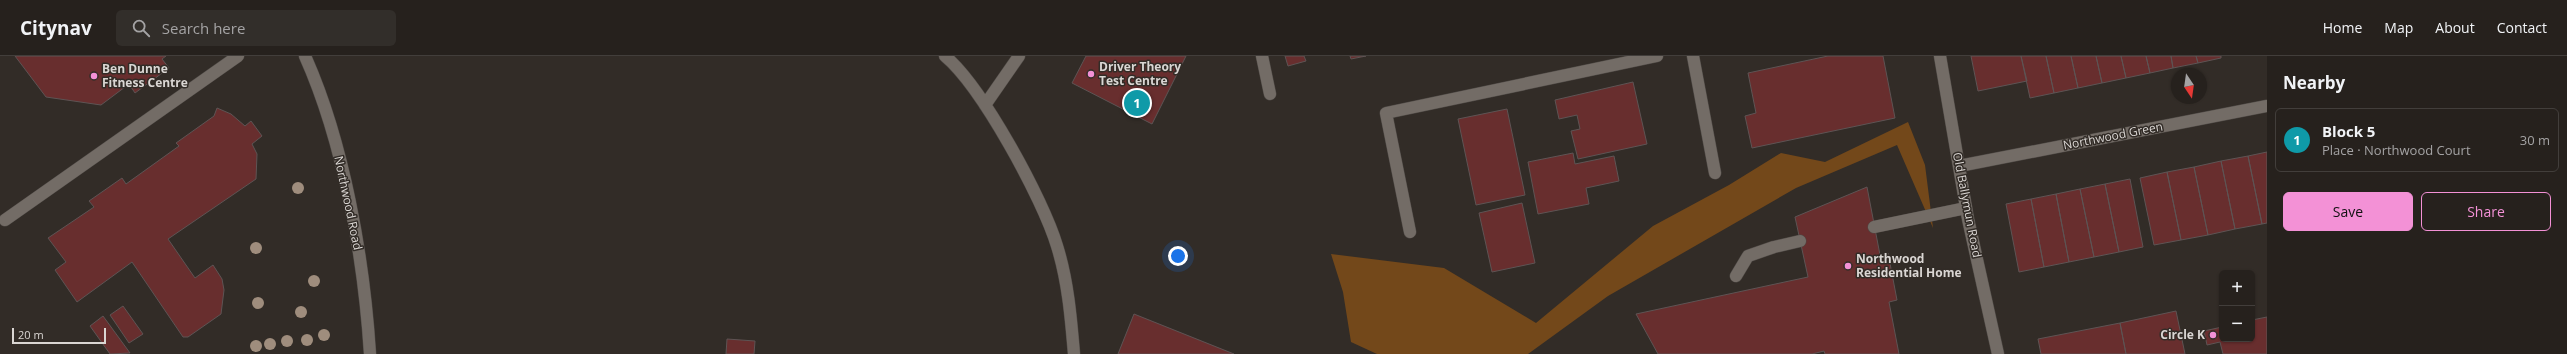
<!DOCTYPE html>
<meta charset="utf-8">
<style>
:root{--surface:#26211d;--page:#322e2a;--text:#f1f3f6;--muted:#a4a3a4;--line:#423e3b;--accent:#f391d6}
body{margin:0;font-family:"Open Sans",sans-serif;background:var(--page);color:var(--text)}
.controls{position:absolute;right:12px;bottom:12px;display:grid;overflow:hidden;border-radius:6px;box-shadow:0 1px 3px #0004}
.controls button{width:36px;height:36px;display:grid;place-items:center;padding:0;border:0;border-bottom:1px solid var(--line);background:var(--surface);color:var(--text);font:20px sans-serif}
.compass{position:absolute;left:2171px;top:12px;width:36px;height:36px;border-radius:50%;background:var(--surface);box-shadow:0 1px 3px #0004;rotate:167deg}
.scale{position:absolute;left:12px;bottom:10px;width:94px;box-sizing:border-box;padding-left:4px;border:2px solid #dad6d3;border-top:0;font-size:11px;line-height:14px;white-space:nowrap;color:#dad6d3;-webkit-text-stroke:3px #322c27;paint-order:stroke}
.you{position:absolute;left:1178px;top:200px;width:14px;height:14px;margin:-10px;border:3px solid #fff;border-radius:50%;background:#1a73e8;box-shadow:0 0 0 6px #1a73e833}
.badge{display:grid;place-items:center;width:26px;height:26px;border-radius:50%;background:var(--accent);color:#fff;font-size:13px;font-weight:700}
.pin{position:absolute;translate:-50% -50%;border:2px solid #fff;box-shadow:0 1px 4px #0006}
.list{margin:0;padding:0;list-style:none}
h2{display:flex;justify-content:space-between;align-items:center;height:52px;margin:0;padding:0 16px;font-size:17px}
h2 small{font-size:13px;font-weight:400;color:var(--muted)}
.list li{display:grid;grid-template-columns:26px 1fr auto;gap:12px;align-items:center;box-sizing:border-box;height:64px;margin:0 8px 8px;padding:0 8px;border:1px solid var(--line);border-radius:6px}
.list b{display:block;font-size:15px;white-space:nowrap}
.list p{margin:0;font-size:13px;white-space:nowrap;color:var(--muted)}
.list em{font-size:13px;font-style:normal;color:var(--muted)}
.actions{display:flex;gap:8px;padding:12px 16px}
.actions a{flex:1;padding:9px 0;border:1px solid var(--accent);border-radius:6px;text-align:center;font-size:14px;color:var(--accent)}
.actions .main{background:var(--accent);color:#111}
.icon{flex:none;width:22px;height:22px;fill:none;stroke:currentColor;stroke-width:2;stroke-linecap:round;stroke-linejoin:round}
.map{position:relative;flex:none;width:2267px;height:298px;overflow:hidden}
header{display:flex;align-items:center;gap:24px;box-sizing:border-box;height:56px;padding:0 20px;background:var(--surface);border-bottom:1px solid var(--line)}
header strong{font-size:19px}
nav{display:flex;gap:22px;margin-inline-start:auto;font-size:14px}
.search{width:280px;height:36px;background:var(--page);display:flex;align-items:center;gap:10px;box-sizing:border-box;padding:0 14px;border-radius:6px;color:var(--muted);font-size:15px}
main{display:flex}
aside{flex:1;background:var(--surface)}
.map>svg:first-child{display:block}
</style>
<header>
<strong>Citynav</strong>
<div class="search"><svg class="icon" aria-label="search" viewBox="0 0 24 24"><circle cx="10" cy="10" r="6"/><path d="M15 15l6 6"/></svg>Search here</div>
<nav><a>Home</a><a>Map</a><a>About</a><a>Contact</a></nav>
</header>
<main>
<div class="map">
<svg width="2267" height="298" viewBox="0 0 2267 298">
<rect width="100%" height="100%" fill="#322c27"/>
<!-- forest -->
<path fill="#73481a" d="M 1908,66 L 1925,109 L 1933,172 L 1897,89 L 1796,132 L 1608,240 L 1528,298 L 1377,298 L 1351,286 L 1343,236 L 1331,198 L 1444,212 L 1536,267 L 1653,170 L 1729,129 L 1781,97 L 1825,106 Z"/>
<!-- building -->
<path fill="#682e2e" stroke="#5e5454" d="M 15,0 L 166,0 L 162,3 L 169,12 L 135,37 L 129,28 L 101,49 L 46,41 Z
M 1086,0 L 1186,0 L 1152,68 L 1072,27 Z
M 1285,0 L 1304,0 L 1306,5 L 1288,10 Z
M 1350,0 L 1366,0 L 1351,3 Z
M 1828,0 L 1883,0 L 1895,62 L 1752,92 L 1745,60 L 1756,57 L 1748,17 Z
M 1971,0 L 2021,0 L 2027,25 L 1978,35 Z
M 2021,0 L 2046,0 L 2054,37 L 2030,42 Z
M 2046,0 L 2071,0 L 2078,32 L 2054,37 Z
M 2071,0 L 2096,0 L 2102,27 L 2078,32 Z
M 2096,0 L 2121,0 L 2126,22 L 2102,27 Z
M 2121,0 L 2146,0 L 2150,17 L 2126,22 Z
M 2146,0 L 2171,0 L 2173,12 L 2150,17 Z
M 2171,0 L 2196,0 L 2198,7 L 2173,12 Z
M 2196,0 L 2221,0 L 2221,2 L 2198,7 Z
M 1633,26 L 1647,88 L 1578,103 L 1571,75 L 1580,73 L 1577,59 L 1559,63 L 1555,44 Z
M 217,52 L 231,58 L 245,70 L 251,65 L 262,80 L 252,88 L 257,98 L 256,123 L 168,183 L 195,222 L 213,209 L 222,223 L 224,234 L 221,258 L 188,281 L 183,281 L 132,206 L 77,246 L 55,214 L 66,206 L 48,182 L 94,151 L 89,145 L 122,122 L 126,128 L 179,90 L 176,87 L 214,60 Z
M 1507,53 L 1525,139 L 1476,149 L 1458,63 Z
M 2267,96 L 2267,167 L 2262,168 L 2248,100 Z
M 1573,97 L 1575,108 L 1614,100 L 1619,125 L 1586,132 L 1589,148 L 1538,158 L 1528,106 Z
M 2248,100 L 2262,168 L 2235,173 L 2221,105 Z
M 2221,105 L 2235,173 L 2208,179 L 2194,111 Z
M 2194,111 L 2208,179 L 2181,184 L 2167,116 Z
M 2167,116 L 2181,184 L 2154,189 L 2140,122 Z
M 2130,123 L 2143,191 L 2119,196 L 2105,128 Z
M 2105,128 L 2119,196 L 2094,201 L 2080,133 Z
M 1867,131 L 1880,199 L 1888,197 L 1897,244 L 1889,246 L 1899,298 L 1825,298 L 1824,295 L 1812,298 L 1658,298 L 1636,258 L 1808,221 L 1795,161 Z
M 2080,133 L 2094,201 L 2069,206 L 2056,138 Z
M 2056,138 L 2069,206 L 2044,211 L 2031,143 Z
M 2031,143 L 2044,211 L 2019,216 L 2006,148 Z
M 1522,147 L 1535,207 L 1492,216 L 1479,157 Z
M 123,250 L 143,278 L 129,287 L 110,259 Z
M 2176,255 L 2185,298 L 2126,298 L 2120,267 Z
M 1134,258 L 1234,298 L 1118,298 Z
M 103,260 L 130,297 L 110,298 L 90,270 Z
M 2267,261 L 2267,298 L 2223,298 L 2220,286 L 2207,289 L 2204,275 L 2222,271 L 2222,283 L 2252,283 L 2252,264 Z
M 2120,267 L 2126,298 L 2041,298 L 2038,283 Z
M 727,283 L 755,285 L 754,298 L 726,298 Z"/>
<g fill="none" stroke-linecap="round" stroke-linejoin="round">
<defs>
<path id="lane" d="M 1693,0 L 1715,117
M 1874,171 L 1966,152
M 1410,176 L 1386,57 L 1657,0
M 1736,220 L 1748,200 L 1774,191 L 1800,185"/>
<path id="street" d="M 305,0 C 344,87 364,203 370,298
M 945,0 C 982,31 1043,143 1057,190 C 1068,225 1071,262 1074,298
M 1262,0 L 1270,38
M 1940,0 L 1968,163 L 1998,298
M 985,49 L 1019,0
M 1959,110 L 2267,50
M 5,164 L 238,0"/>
</defs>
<!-- lane casing -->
<use href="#lane" stroke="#4f4a46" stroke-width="13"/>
<!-- street casing -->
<use href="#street" stroke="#4f4a46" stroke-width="13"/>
<!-- lane -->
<use href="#lane" stroke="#736c66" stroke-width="12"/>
<!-- street -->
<use href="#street" stroke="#736c66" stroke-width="12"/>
</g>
<!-- trees -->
<g fill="#9f8d7d">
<circle cx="298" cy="132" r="6"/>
<circle cx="256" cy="192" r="6"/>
<circle cx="314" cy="225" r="6"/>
<circle cx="258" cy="247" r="6"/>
<circle cx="301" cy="256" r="6"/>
<circle cx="324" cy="279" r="6"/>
<circle cx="307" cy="284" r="6"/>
<circle cx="287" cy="285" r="6"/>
<circle cx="270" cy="288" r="6"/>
<circle cx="256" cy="290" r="6"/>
</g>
<!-- markers -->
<g fill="#f391d6" stroke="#322c27" stroke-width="1.5">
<circle cx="1091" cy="18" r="4"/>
<circle cx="94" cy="20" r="4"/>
<circle cx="1848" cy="210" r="4"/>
<circle cx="2213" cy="279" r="4"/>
</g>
<g text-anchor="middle" stroke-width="3" stroke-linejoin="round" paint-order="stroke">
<!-- poi labels -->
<g font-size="12" font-weight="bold" fill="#dad6d3" stroke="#322c27" text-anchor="start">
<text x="1099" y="15">Driver Theory<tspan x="1099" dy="14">Test Centre</tspan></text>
<text x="102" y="17">Ben Dunne<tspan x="102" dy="14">Fitness Centre</tspan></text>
<text x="1856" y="207">Northwood<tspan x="1856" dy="14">Residential Home</tspan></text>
<text x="2205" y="283" text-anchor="end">Circle K</text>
</g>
<!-- street labels -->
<g font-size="12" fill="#dad6d3" stroke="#322c27">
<text transform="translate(2113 80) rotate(-11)" y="4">Northwood Green</text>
<text transform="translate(348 147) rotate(78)" y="4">Northwood Road</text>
<text transform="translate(1967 149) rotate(79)" y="4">Old Ballymun Road</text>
</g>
</g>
</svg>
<div class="controls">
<button>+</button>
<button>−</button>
</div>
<svg class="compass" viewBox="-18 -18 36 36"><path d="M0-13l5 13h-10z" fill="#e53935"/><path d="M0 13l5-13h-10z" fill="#a4a3a4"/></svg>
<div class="scale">20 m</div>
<div class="you"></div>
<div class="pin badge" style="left:1137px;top:47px;background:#0f9aa8">1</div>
</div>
<aside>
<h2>Nearby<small></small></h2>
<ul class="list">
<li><span class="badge" style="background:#0f9aa8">1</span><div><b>Block 5</b><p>Place · Northwood Court</p></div><em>30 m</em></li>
</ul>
<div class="actions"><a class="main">Save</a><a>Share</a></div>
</aside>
</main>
